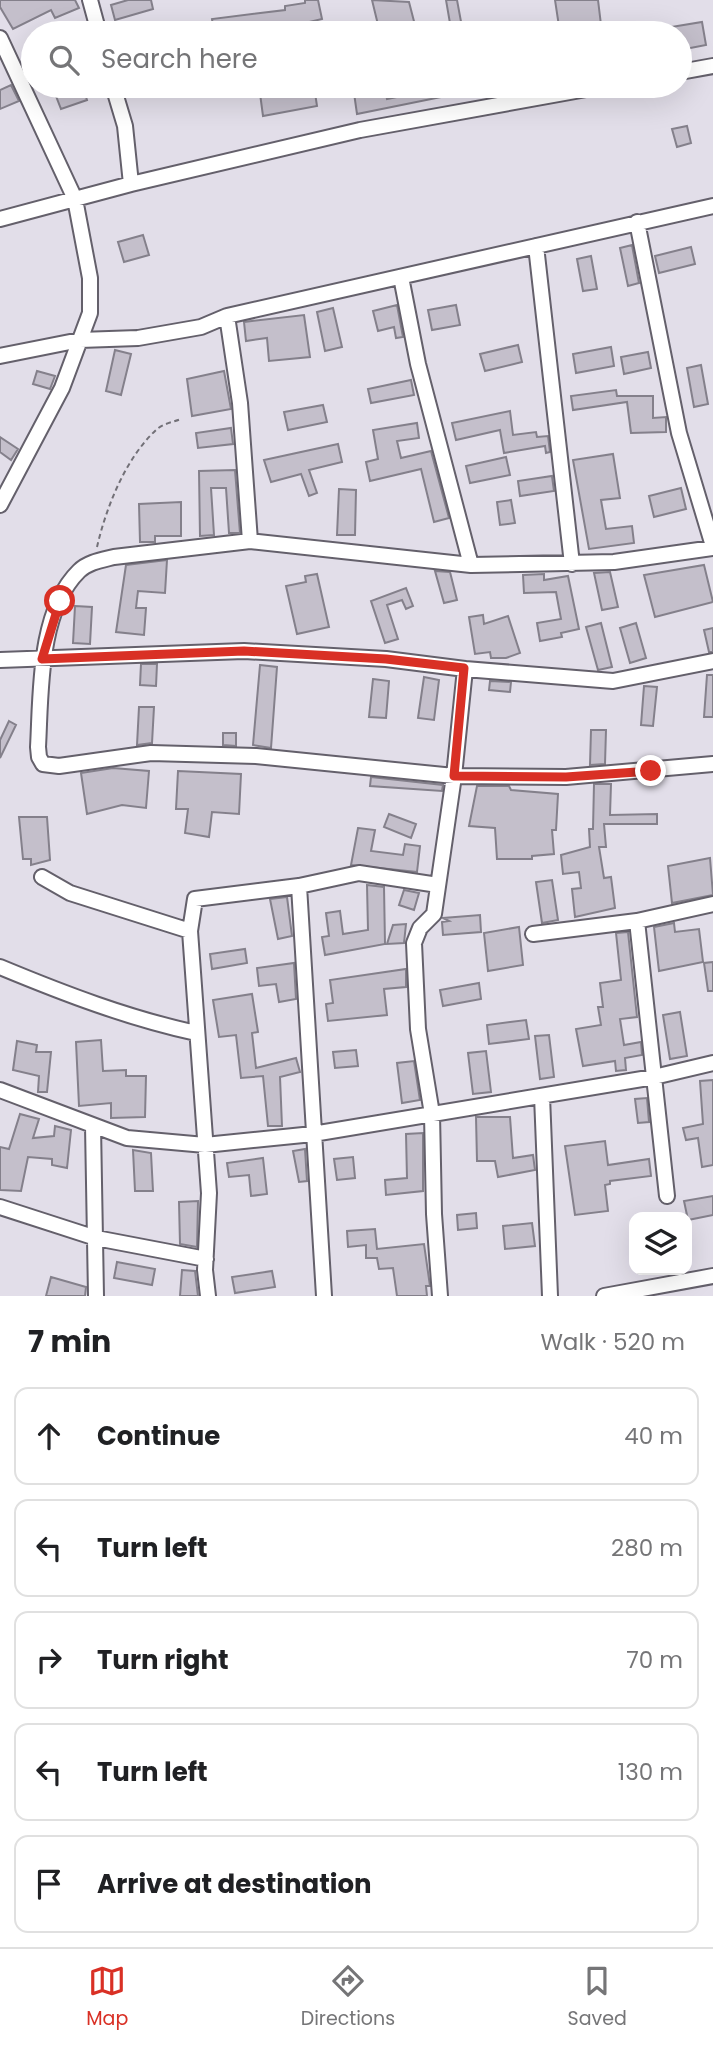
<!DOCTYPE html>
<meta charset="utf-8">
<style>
:root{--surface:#fff;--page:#f6f6f6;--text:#202124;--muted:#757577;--line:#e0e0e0;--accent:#d93025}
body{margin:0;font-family:Poppins,sans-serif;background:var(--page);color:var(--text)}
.controls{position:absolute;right:21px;bottom:21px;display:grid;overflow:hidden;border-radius:14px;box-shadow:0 7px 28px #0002}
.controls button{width:63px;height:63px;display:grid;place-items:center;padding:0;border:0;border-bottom:2px solid var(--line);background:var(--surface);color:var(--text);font:35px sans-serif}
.stop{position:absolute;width:21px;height:21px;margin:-16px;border:5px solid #d93025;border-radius:50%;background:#fff}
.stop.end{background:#d93025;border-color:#fff;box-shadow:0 2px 7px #0008}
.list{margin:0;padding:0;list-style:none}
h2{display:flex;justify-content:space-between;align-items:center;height:91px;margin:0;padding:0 28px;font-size:30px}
h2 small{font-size:23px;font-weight:400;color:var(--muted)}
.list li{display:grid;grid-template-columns:46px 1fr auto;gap:21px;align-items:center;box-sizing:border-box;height:98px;margin:0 14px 14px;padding:0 14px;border:2px solid var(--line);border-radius:14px}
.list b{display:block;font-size:26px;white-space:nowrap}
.list em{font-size:23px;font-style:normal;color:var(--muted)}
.icon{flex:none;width:38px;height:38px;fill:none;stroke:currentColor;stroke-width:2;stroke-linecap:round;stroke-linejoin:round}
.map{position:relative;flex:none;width:713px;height:1296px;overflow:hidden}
.search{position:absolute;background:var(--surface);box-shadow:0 7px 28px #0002;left:21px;right:21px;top:21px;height:77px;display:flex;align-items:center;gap:18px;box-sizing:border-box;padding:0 24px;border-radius:38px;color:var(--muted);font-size:26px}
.sheet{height:651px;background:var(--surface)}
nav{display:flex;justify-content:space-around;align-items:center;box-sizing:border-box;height:98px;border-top:2px solid var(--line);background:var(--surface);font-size:19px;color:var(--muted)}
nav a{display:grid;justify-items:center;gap:4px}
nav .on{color:var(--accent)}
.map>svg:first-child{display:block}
</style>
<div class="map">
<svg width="713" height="1296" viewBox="0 0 713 1296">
<rect width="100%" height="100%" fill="#e2dee9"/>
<!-- building -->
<path fill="#c4bfcb" stroke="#84808b" stroke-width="2" d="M 0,0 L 75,0 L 79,8 L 55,18 L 51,10 L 13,29 L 0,7 Z
M 128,0 L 151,0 L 153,9 L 115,20 L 111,5 Z
M 305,0 L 318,0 L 322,19 L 305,23 L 307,33 L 251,33 L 251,28 L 214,33 L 212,19 L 285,10 L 285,6 L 305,3 Z
M 372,0 L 409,2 L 417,33 L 380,33 Z
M 446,0 L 457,0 L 462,27 L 451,29 Z
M 555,0 L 598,0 L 602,33 L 560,33 Z
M 702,22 L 706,45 L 680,50 L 680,33 L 660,33 L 659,29 Z
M 11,85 L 19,101 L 0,109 L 0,90 Z
M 259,86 L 314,86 L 317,106 L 263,116 Z
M 353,86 L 384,86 L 387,99 L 435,89 L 434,86 L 460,86 L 461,93 L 357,114 Z
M 83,87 L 87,100 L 61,109 L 56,96 Z
M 687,126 L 691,143 L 677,147 L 672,129 Z
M 143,235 L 149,255 L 124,262 L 118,242 Z
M 632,245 L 639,283 L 628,286 L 620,248 Z
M 691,247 L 695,264 L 659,273 L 655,256 Z
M 591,256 L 597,289 L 583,291 L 577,259 Z
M 397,305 L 403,337 L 396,338 L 394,327 L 378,331 L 373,311 Z
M 456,305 L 460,325 L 432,330 L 428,310 Z
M 333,308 L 342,347 L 325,351 L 317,312 Z
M 304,315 L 310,357 L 269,361 L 267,338 L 246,341 L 244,322 Z
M 518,345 L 522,362 L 485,371 L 480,354 Z
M 611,347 L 614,366 L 576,373 L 573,354 Z
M 115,350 L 131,354 L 121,395 L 106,391 Z
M 648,352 L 651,368 L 624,374 L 621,357 Z
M 701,365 L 708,404 L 694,407 L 687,368 Z
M 37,371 L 55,376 L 50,389 L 33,384 Z
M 224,371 L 231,409 L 192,416 L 187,379 Z
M 411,380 L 414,395 L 371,403 L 368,389 Z
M 616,390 L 617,396 L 653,396 L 653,418 L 666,417 L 666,432 L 631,433 L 627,402 L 573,410 L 571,396 Z
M 323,405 L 327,422 L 288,430 L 284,412 Z
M 510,411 L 513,435 L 536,432 L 537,437 L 548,436 L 550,452 L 546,453 L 545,446 L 504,453 L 500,430 L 456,440 L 452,423 Z
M 417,423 L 419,438 L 397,441 L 401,458 L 431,451 L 449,518 L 434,522 L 421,469 L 370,481 L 366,462 L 378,459 L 373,430 Z
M 231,428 L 233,444 L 198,448 L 196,433 Z
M 0,437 L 18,449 L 11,460 L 0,452 Z
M 338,444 L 342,462 L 309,470 L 317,493 L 309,496 L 301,474 L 271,482 L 264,460 Z
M 613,454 L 620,498 L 601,500 L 606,529 L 632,526 L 634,543 L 589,549 L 573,460 Z
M 506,457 L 510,475 L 470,483 L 466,466 Z
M 235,470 L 240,533 L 229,533 L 226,488 L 211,488 L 214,535 L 200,536 L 199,471 Z
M 552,476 L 554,491 L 520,496 L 518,481 Z
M 681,488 L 686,509 L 654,517 L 649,496 Z
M 339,489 L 356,490 L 355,535 L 337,535 Z
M 511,500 L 515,523 L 500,525 L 497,502 Z
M 181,502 L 181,536 L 155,536 L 155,542 L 140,542 L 139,504 Z
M 167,560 L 165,593 L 138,591 L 136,608 L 146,608 L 144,635 L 116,632 L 126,565 Z
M 704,565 L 713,602 L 655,617 L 644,575 Z
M 435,571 L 450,572 L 457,600 L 444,603 Z
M 610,572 L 618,607 L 602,610 L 594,573 Z
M 317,574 L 329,627 L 297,634 L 286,586 L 306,582 L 305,576 Z
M 544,574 L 544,580 L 568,576 L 579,629 L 561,633 L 562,637 L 540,641 L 537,623 L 561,619 L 556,592 L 524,593 L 523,575 Z
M 406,588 L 413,606 L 406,609 L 402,600 L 387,605 L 398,639 L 385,643 L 371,601 Z
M 75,606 L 92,607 L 90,644 L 73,643 Z
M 483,615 L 484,624 L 508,616 L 520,653 L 506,658 L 491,658 L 490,652 L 475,654 L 469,617 Z
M 601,623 L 612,667 L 598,670 L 586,627 Z
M 636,623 L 646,658 L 630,663 L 620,628 Z
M 713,628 L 713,652 L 709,652 L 704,630 Z
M 141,664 L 157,664 L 156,686 L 140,685 Z
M 260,665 L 277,667 L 271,748 L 253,745 Z
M 707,675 L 713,675 L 713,717 L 704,717 Z
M 424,677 L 439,680 L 434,720 L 418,718 Z
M 373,679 L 389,681 L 386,718 L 369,717 Z
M 490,681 L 511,682 L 510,692 L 489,690 Z
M 644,686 L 657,687 L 653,726 L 641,725 Z
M 139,707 L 154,707 L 152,743 L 137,745 Z
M 9,721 L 16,725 L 0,758 L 0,740 Z
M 591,730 L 606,730 L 605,764 L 590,765 Z
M 223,733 L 236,733 L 236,746 L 223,745 Z
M 113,768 L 149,771 L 146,808 L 122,805 L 87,814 L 81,773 Z
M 178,771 L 241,774 L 239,814 L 212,812 L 209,837 L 185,833 L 188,809 L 176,809 Z
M 371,777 L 443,785 L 442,791 L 370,786 Z
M 594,784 L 611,784 L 610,815 L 657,814 L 657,824 L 604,824 L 606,847 L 599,847 L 604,878 L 611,877 L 615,908 L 575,917 L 572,889 L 581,888 L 579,872 L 563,874 L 561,855 L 590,847 L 589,829 L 593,829 Z
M 477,786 L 509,786 L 511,790 L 558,794 L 556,830 L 552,830 L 554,854 L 532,856 L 532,859 L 497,859 L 495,828 L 469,826 Z
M 389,814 L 416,824 L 411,838 L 384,827 Z
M 19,817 L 47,817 L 50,860 L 31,865 L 31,859 L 23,859 Z
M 358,828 L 375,830 L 371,851 L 403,855 L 405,844 L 420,846 L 417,872 L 351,865 Z
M 710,858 L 713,895 L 672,903 L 668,866 Z
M 552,880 L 558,920 L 542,923 L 536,882 Z
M 367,885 L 384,887 L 385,944 L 325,955 L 322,937 L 329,936 L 326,913 L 340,911 L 343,934 L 368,930 Z
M 404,890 L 419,893 L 414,910 L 399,905 Z
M 287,897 L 292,936 L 278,939 L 270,899 Z
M 480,915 L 481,932 L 443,935 L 442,922 L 449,921 L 443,918 Z
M 674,923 L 675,932 L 699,929 L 703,962 L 659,971 L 654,927 Z
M 406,924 L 404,943 L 387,944 L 393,925 Z
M 519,927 L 523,965 L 488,971 L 484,933 Z
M 628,932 L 637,1017 L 620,1019 L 624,1045 L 641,1042 L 642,1055 L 625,1058 L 626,1070 L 616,1071 L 615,1061 L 583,1066 L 576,1029 L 601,1025 L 598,1007 L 603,1007 L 600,983 L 621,980 L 616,933 Z
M 245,949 L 247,963 L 212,969 L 210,954 Z
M 713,962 L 713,991 L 708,991 L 704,963 Z
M 294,963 L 296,999 L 279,1002 L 276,984 L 259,986 L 257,968 Z
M 406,969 L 406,987 L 384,989 L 387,1015 L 328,1021 L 326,1004 L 333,1003 L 330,980 Z
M 479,983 L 481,999 L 443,1006 L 440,990 Z
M 252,994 L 258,1032 L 252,1033 L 256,1068 L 296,1058 L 300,1072 L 280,1077 L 282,1126 L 268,1126 L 263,1076 L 241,1078 L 236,1035 L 219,1037 L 213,1000 Z
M 680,1012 L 687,1056 L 670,1059 L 663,1015 Z
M 526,1020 L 529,1039 L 489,1044 L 487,1025 Z
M 549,1035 L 554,1077 L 540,1079 L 535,1036 Z
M 101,1040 L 103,1071 L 126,1070 L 126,1076 L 146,1076 L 145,1117 L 111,1118 L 111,1103 L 79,1106 L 76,1042 Z
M 17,1041 L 37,1045 L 36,1052 L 51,1052 L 47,1092 L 38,1092 L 39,1076 L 13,1070 Z
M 356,1050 L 358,1066 L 335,1068 L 333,1052 Z
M 486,1051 L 491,1092 L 473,1094 L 468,1053 Z
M 414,1061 L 420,1100 L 402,1103 L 397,1063 Z
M 713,1080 L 713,1165 L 702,1167 L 698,1138 L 686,1140 L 683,1128 L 703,1124 L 700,1081 Z
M 647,1098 L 649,1122 L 638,1123 L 635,1099 Z
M 20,1114 L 39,1119 L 33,1138 L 54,1136 L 55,1126 L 71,1130 L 67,1168 L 52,1165 L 52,1159 L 28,1157 L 21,1191 L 0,1190 L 0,1147 L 9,1149 Z
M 476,1117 L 510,1117 L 513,1158 L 533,1155 L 535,1170 L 498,1177 L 495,1161 L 477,1161 Z
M 423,1133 L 423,1191 L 386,1195 L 385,1180 L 407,1178 L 406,1134 Z
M 605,1141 L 608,1165 L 649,1159 L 651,1176 L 610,1181 L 610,1184 L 605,1185 L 608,1211 L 575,1215 L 565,1146 Z
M 305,1149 L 307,1181 L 299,1182 L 293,1151 Z
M 133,1150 L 151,1153 L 153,1191 L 135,1191 Z
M 353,1157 L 355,1178 L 337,1180 L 334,1159 Z
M 263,1158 L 267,1194 L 251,1196 L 249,1175 L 229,1177 L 227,1163 Z
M 713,1196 L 713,1215 L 688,1220 L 684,1201 Z
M 198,1201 L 197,1247 L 180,1244 L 179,1202 Z
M 476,1213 L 477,1228 L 458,1230 L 457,1215 Z
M 532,1223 L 535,1246 L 505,1249 L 503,1226 Z
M 375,1229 L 377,1249 L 424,1244 L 430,1286 L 426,1286 L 427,1296 L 397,1296 L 393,1268 L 379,1269 L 377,1258 L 366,1258 L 366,1245 L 348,1247 L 347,1231 Z
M 117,1262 L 155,1269 L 152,1285 L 114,1278 Z
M 182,1270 L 195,1271 L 198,1296 L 180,1296 Z
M 272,1271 L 275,1287 L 235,1293 L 232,1277 Z
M 51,1277 L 86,1287 L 85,1296 L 46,1296 Z"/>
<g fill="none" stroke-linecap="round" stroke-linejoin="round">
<defs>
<path id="minor" d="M 90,0 L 99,33
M 0,38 L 75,199 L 90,278 L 90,313 L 62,388 L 0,505
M 680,72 L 713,66
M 113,86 L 125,126 L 131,184
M 0,219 L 131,184 L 360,130 L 603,86
M 637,222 L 679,433 L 713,546
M 536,246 L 572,564
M 401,277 L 418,364 L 471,565
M 227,316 L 713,206
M 0,356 L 80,340 L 138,338 L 201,327 L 227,316 L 240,403 L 250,541 L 114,557 C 102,560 88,562 79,571 C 38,611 41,694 38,747 L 39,757 L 43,764 L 59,766 L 151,753 L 256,756 L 454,776 L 566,777 L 713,764
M 250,541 L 471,565 L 614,562 L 713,548
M 0,660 L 244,651 L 386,659 L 465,669
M 42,877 L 70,893 L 190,931
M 299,886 L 324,1296
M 637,921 L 713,904
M 533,934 L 637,921 L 667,1196
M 0,967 C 65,994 128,1018 196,1033
M 0,1090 L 127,1138 L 205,1145 L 313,1134 L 654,1077 L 713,1063
M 542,1096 L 550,1296
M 93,1126 L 96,1296
M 0,1207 L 96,1238 L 206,1259
M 208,1296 L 205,1270 L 209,1193 L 190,931 L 195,899 L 299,886 L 359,873 L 438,885
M 440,1296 L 434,1214 L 432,1114 L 418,1029 L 414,943 L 420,928 L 434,914 L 454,776 L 465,669 L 613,681 L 713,661
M 604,1296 L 713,1276"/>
</defs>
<!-- minor casing -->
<use href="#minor" stroke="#64606b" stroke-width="18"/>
<!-- path -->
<path stroke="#727077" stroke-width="2" stroke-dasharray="5 3.5" stroke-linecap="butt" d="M 97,547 C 106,508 125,459 156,430 C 162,424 173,422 181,419"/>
<!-- minor -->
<use href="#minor" stroke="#fff" stroke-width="14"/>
</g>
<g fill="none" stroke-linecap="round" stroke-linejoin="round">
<!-- route -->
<path stroke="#d93025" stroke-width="9" d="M 60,601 L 42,659 L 244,651 L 386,659 L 464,668 L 454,776 L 566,777 L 651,771"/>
</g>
</svg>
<div class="controls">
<button><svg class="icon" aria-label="layers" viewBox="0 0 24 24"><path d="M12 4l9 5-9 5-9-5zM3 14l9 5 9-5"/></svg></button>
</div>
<div class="stop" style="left:60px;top:601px"></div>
<div class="stop end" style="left:651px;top:771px"></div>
<div class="search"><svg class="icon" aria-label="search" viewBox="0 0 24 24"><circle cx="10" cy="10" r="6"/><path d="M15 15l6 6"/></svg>Search here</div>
</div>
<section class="sheet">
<h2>7 min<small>Walk · 520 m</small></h2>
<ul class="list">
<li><svg class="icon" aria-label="ahead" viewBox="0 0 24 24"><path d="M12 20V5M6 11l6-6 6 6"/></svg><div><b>Continue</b></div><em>40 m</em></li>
<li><svg class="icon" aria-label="left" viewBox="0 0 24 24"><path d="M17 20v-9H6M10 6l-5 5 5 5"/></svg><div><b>Turn left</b></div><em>280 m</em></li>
<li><svg class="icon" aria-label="right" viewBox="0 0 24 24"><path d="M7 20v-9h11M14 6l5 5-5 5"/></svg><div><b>Turn right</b></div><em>70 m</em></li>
<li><svg class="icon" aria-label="left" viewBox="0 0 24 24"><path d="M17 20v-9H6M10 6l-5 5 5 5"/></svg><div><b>Turn left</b></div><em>130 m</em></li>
<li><svg class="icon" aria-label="arrive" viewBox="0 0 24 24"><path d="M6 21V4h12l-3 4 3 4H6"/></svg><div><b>Arrive at destination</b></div></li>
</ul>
</section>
<nav>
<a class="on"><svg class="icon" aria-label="map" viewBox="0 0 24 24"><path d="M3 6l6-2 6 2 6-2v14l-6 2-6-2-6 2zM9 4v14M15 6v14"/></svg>Map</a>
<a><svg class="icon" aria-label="directions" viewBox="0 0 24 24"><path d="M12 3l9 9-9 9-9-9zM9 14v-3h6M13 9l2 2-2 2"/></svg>Directions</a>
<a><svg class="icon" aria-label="saved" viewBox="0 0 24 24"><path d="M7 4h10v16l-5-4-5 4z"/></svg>Saved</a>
</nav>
